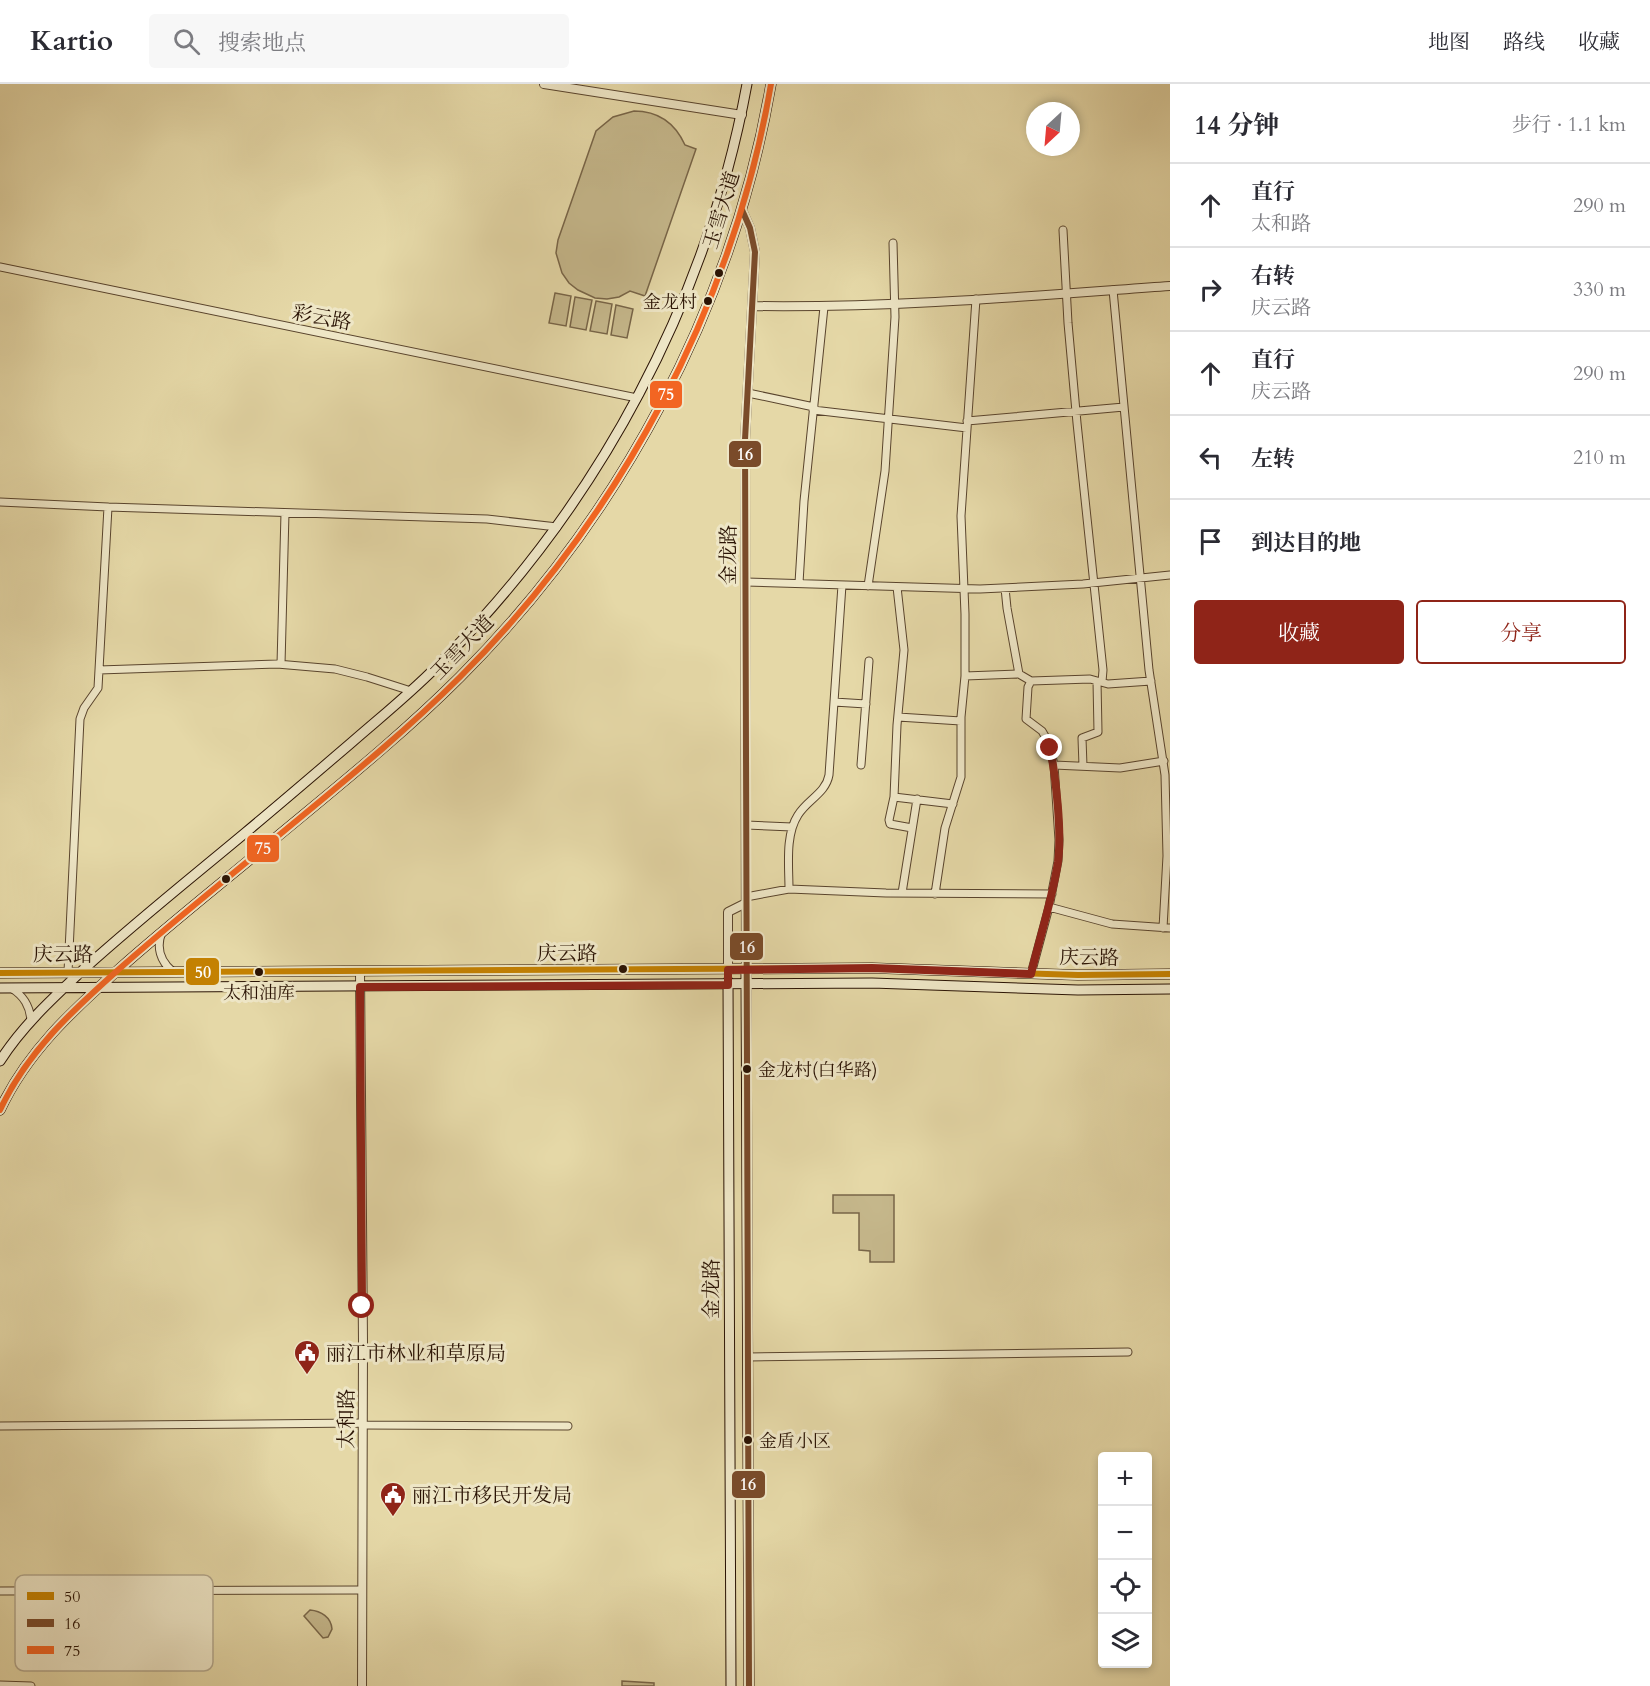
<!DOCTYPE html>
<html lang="zh">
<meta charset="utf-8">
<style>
:root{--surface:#fff;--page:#f7f7f7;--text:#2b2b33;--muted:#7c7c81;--line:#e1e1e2;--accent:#8f2418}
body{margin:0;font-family:Cardo,"Noto Serif SC",serif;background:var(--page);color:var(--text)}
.controls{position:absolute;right:18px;bottom:18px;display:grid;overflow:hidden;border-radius:6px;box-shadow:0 3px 9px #0003}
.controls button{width:54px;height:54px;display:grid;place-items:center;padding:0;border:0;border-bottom:2px solid var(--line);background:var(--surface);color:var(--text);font:30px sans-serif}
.compass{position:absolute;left:1026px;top:18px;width:54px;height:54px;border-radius:50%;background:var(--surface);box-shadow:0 3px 9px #0003;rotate:206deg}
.stop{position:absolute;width:18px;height:18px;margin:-14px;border:4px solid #8f2418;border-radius:50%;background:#fff}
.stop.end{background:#8f2418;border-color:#fff;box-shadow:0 2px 6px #0008}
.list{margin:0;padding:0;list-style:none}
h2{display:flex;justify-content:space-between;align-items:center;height:78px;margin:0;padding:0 24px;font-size:26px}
h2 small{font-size:20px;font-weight:400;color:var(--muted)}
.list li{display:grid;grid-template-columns:39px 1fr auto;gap:18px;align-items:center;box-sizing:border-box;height:84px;padding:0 24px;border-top:2px solid var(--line)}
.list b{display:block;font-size:22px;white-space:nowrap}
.list p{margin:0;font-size:20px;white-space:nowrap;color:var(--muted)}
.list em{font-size:20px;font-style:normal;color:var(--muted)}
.actions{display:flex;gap:12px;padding:18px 24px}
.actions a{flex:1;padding:14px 0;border:2px solid var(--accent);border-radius:6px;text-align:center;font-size:21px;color:var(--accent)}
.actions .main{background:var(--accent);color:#fff}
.icon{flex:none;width:33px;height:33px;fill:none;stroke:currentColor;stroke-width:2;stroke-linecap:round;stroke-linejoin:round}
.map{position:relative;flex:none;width:1170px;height:1602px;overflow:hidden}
header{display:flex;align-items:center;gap:36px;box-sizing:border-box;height:84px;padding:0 30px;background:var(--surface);border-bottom:2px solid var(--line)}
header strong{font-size:28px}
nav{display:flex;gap:33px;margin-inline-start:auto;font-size:21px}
.search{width:420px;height:54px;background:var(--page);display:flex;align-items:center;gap:15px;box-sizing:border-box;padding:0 21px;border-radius:6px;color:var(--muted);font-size:22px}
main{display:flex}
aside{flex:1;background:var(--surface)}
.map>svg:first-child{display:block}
</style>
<header>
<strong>Kartio</strong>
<div class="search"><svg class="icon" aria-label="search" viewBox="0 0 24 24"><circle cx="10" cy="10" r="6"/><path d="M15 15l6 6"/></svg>搜索地点</div>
<nav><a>地图</a><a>路线</a><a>收藏</a></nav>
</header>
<main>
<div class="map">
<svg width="1170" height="1602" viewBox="0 0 1170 1602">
<rect width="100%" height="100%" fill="#e5d8a7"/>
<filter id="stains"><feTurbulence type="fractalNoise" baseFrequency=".00333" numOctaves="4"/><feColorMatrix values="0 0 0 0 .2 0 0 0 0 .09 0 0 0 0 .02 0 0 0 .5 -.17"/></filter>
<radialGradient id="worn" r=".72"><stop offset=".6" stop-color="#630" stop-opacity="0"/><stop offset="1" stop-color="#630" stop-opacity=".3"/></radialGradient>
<!-- green -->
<path fill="#c5b78b" stroke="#786548" stroke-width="1.5" d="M 634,27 C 658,27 675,39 685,61 L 696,65 L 645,212 L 630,207 L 619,213 L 607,215 L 595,214 L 578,206 L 569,199 L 562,189 L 556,169 L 558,156 L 596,47 L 613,33 Z
M 555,209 L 571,212 L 566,242 L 549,239 Z
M 575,213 L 592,216 L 586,246 L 570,243 Z
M 596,217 L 612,220 L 607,250 L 590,247 Z
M 616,221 L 633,225 L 627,254 L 611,251 Z
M 833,1111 L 894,1111 L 894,1178 L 870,1178 L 870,1167 L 859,1166 L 859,1129 L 833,1129 Z
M 310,1526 C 321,1527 331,1533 332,1545 L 328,1553 L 323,1554 L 304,1532 Z
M 622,1597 L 654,1599 L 654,1602 L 622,1602 Z"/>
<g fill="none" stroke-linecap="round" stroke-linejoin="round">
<defs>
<path id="minor" d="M 1063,146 L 1068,239 L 1077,339 L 1103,586 L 1102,598
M 0,183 L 637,314
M 1113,206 L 1149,586 L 1165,691 L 1167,772 L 1163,844
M 748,309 L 814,323
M 813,326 L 967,344
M 967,337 L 1124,323
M 0,418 L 108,423 L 487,435 L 557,443
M 746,498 L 980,505 L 1083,500 L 1170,491
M 799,499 L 804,417 L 824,223
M 868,502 L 885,387 L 895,233 L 893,159
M 897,503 L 904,566 L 897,641 L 894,713 L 953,720
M 1005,504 L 1007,524 L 1019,590
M 281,580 L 285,429
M 99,586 L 277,580 L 335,585 L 367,593 L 411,607
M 965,592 L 1019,590 L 1031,597 L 1090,595 L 1108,600 L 1151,597
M 834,618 L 866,620
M 898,633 L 961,637
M 861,681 L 869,577
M 1054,681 L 1120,684 L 1164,677
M 1083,682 L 1082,654 L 1098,648 L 1097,597
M 894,713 L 889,736 L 890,740 L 912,744
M 746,741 L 792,743
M 789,805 C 789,782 785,751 798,731 C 807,716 826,709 829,691 L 842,501
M 902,809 L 917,715
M 935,810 L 945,744 L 961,693 L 961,633 L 965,592 L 965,530 L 961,432 L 976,215
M 746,813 L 789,805 L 886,809 L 1052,810
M 1049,823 L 1112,840 L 1170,844
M 162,848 C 156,863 160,877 173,888
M 68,888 L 80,635 L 84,624 L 98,604 L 108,423
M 1031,890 L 1049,823 L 1058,777 L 1059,756 L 1054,681 L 1049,659 L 1042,647 L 1026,635 L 1028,603 L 1031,597
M 11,904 C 24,912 30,922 31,937
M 748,1273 L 1128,1268
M 362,1341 L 568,1342
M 0,1342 L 362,1339
M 0,1507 L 362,1506
M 0,1601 L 31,1602"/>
<path id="tertiary" d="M 544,0 L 742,31
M 742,126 L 750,144 L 755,168 L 745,356 L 746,886
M 753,222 C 892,224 1031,212 1170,202
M 728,886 L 728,828 L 746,819
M 360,888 L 363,1258 L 362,1602"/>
<path id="secondary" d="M 746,886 L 749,1602
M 0,889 L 872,884 L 1078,891 L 1170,890
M 728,897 L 731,1602
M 0,904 L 872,899 L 1078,906 L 1170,905
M 0,977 C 23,941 54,913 85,884 C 137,837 191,794 245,749 C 281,719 316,689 351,659 C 383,631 416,605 445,574 C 600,417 707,217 747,0
M 0,1026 C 27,968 72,927 118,886 C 164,845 213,806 260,767 C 327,711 398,655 460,593 C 619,434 733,223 771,0"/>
</defs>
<!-- minor casing -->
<use href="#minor" stroke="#59442d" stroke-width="9"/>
<!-- tertiary casing -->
<use href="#tertiary" stroke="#59442d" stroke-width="10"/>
<!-- secondary casing -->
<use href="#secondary" stroke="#2a1304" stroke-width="11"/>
<!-- minor -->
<use href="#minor" stroke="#eee6c6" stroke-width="7"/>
<!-- tertiary -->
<use href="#tertiary" stroke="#eee6c6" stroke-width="8"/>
<!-- secondary -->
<use href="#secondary" stroke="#eee6c6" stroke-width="9"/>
<defs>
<path id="bus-1" d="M 0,889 L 872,884 L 1078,891 L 1170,890"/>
<path id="bus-2" d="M 742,126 L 750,144 L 755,168 L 745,356 L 749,1602"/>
<path id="bus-3" d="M 0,1026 C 27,968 72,927 118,886 C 164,845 213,806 260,767 C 327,711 398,655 460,593 C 619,434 733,223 771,0"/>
</defs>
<!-- bus-1 casing -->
<use href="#bus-1" stroke="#eee6c6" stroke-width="10"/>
<!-- bus-2 casing -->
<use href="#bus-2" stroke="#eee6c6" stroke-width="10"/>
<!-- bus-3 casing -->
<use href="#bus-3" stroke="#eee6c6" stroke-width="10"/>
<!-- bus-1 -->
<use href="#bus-1" stroke="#c48101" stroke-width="6"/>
<!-- bus-2 -->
<use href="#bus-2" stroke="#7a4b2a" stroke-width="6"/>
<!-- bus-3 -->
<use href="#bus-3" stroke="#f26522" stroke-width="6"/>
</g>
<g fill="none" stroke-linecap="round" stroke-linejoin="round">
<!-- route -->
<path stroke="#8f2418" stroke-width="8" d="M 362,1222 L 360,903 L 728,901 L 728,886 L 872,884 L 1031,890 C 1040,853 1052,816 1058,778 C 1062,748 1056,694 1050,664"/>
</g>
<!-- icons -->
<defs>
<symbol id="civic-pin" viewBox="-11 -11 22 30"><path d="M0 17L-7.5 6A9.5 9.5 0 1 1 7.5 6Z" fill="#8f2418" stroke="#eee6c6"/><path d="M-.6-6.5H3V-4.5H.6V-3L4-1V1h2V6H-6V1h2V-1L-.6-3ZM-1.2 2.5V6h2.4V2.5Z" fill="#fff"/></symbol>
</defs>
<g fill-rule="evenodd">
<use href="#civic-pin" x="292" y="1254" width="30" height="40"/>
<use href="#civic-pin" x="378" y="1396" width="30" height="40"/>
</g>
<!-- markers -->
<g fill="#2a1304" stroke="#eee6c6" stroke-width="2">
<circle cx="719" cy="189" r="5"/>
<circle cx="708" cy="217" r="5"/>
<circle cx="226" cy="795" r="5"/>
<circle cx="623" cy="885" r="5"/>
<circle cx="259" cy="888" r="5"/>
<circle cx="747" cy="985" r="5"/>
<circle cx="748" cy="1356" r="5"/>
</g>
<g text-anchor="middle" stroke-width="6" stroke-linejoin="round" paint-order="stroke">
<!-- bus labels -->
<g font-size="18" fill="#2a1304" stroke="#eee6c6" text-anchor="start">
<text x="697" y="224" text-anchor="end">金龙村</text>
<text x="259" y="915" text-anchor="middle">太和油库</text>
<text x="758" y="992">金龙村(白华路)</text>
<text x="759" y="1363">金盾小区</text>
</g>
<!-- street labels -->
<g font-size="20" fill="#2a1304" stroke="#eee6c6">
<text transform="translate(721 126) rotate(-73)" y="7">玉雪大道</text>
<text transform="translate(322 233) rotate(11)" y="7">彩云路</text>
<text transform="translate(728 471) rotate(-90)" y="7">金龙路</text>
<text transform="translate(462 563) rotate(-46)" y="7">玉雪大道</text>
<text x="567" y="876">庆云路</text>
<text x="63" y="877">庆云路</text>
<text transform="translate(1089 873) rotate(1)" y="7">庆云路</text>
<text transform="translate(711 1205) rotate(-90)" y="7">金龙路</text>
<text transform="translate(346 1335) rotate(-90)" y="7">太和路</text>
</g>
<!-- poi labels -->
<g font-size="20" fill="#2a1304" stroke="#eee6c6" text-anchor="start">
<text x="326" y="1276">丽江市林业和草原局</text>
<text x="412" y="1418">丽江市移民开发局</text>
</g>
</g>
<!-- legend -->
<rect x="15" y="1491" width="198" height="96" rx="9" fill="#eee6c6" stroke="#b3a78c" stroke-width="1.5"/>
<rect x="27" y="1508" width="27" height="8" fill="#c48101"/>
<rect x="27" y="1535" width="27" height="8" fill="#7a4b2a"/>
<rect x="27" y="1562" width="27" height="8" fill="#f26522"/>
<g font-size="16" fill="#2a1304">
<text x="64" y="1518">50</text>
<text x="64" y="1545">16</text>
<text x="64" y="1572">75</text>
</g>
<g stroke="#eee6c6" stroke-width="2">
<rect x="649" y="296" width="34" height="29" rx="6" fill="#f26522"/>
<rect x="728" y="356" width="34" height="28" rx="6" fill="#7a4b2a"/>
<rect x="246" y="750" width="34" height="29" rx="6" fill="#f26522"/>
<rect x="729" y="848" width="35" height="29" rx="6" fill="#7a4b2a"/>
<rect x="185" y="873" width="35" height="29" rx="6" fill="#c48101"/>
<rect x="731" y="1386" width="35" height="29" rx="6" fill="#7a4b2a"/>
</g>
<g font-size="16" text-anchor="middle" font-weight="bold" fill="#fff">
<text x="666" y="316">75</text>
<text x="745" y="376">16</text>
<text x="263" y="770">75</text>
<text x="747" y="869">16</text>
<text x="203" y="894">50</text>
<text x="748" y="1406">16</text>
</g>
<rect width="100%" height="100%" filter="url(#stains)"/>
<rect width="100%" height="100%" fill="url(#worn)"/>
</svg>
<div class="controls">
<button>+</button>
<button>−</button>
<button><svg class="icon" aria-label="locate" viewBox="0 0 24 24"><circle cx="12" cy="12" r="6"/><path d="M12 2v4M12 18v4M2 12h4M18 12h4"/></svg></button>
<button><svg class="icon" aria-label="layers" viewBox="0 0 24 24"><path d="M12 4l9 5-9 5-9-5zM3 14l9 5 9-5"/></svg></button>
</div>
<svg class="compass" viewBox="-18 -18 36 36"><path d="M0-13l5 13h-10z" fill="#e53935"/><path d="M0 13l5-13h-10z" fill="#7c7c81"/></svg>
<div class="stop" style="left:362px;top:1222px"></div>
<div class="stop end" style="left:1050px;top:664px"></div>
</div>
<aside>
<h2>14 分钟<small>步行 · 1.1 km</small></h2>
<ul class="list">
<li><svg class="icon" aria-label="ahead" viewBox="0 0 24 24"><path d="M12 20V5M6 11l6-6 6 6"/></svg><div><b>直行</b><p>太和路</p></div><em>290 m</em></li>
<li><svg class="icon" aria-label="right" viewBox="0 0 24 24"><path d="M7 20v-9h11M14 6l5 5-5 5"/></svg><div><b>右转</b><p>庆云路</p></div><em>330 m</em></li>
<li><svg class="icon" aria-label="ahead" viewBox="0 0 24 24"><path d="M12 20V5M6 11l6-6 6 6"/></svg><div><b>直行</b><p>庆云路</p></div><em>290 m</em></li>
<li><svg class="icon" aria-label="left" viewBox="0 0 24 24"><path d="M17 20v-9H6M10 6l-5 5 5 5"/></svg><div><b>左转</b></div><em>210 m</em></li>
<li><svg class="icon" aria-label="arrive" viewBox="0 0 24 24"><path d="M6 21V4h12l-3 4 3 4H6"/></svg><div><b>到达目的地</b></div></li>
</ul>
<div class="actions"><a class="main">收藏</a><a>分享</a></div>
</aside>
</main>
